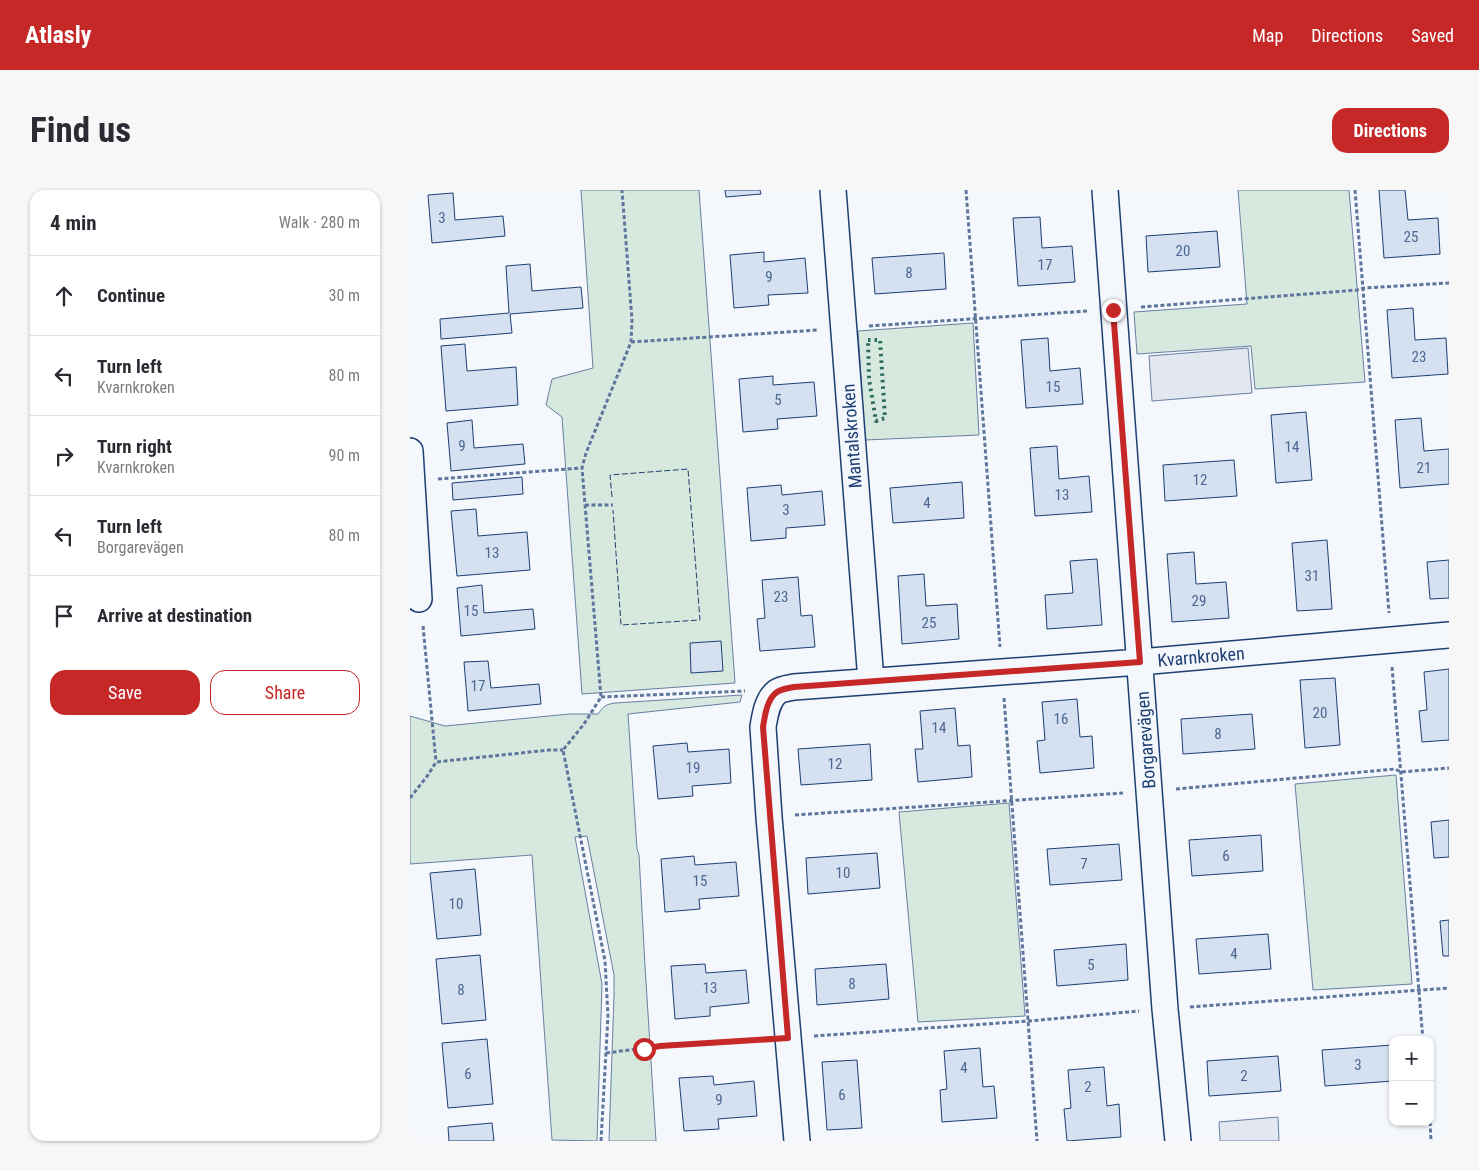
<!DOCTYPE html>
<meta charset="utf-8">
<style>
:root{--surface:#fff;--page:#f7f7f7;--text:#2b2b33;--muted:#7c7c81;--line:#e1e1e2;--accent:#c62828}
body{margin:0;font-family:"Roboto Condensed",sans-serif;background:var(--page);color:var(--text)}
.controls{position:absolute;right:15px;bottom:15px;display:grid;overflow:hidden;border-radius:10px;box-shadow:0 1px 4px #0004}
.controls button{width:45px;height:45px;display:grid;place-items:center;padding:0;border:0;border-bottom:1px solid var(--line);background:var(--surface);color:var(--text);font:25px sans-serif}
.stop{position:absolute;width:15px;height:15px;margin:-11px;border:4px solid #c62828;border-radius:50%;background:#fff}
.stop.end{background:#c62828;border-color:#fff;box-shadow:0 1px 5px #0008}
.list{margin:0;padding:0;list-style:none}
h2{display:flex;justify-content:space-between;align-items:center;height:65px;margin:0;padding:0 20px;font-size:21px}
h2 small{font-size:16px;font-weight:400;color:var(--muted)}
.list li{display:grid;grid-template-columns:32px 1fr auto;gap:15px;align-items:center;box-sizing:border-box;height:80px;padding:0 20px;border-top:1px solid var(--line)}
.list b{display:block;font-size:19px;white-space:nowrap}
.list p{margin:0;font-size:16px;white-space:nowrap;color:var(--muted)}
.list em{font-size:16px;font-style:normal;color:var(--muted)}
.actions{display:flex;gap:10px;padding:15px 20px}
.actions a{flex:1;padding:11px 0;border:1px solid var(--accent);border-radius:15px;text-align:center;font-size:18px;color:var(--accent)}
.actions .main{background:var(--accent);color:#fff}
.icon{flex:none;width:28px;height:28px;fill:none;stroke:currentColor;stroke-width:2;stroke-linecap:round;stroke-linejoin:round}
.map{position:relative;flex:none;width:1039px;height:951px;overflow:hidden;border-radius:15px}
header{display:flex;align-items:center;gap:30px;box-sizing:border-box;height:70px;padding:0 25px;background:var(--accent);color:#fff}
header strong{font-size:24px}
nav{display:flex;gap:28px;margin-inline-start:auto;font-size:18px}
.intro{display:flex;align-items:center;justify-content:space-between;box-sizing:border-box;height:120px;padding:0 30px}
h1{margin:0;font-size:35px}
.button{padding:12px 22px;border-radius:15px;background:var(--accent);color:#fff;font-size:18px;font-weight:700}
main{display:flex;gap:30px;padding:0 30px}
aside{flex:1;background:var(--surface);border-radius:15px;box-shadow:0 1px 4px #0004}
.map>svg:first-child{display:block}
</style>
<header>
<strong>Atlasly</strong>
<nav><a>Map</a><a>Directions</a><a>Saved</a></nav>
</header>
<div class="intro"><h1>Find us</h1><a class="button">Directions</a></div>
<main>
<aside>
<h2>4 min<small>Walk · 280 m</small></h2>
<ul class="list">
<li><svg class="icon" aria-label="ahead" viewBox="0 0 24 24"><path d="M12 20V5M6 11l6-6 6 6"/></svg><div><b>Continue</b></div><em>30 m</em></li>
<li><svg class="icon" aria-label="left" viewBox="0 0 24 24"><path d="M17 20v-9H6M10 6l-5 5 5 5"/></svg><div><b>Turn left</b><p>Kvarnkroken</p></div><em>80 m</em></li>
<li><svg class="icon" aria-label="right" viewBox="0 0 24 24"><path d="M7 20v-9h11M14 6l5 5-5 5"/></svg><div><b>Turn right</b><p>Kvarnkroken</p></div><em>90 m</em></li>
<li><svg class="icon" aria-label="left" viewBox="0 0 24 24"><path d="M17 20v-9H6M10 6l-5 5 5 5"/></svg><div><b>Turn left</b><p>Borgarevägen</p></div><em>80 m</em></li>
<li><svg class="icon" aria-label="arrive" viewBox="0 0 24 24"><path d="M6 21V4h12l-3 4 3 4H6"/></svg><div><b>Arrive at destination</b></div></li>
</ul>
<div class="actions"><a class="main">Save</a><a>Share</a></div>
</aside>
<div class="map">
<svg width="1039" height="951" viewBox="0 0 1039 951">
<rect width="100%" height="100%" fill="#f4f7fb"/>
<!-- green -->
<path fill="#d7e8df" stroke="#687fa3" d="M 171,0 L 289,0 L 325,493 L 172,504 L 152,227 L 136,215 L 142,189 L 183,178 Z
M 828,0 L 939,0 L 955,192 L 845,199 L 841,156 L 727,164 L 724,122 L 837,114 Z
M 563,133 L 569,245 L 455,250 L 448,141 Z
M 332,505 L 330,512 L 218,524 L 227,659 L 229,665 L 235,776 L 246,951 L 199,951 L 204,806 L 204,785 L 177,646 L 165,647 L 192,794 L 187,951 L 142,950 L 122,665 L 0,674 L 0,526 L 35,536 L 160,524 L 188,524 C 193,517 196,514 205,513 Z
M 986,585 L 1002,794 L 903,800 L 885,594 Z
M 599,613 L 615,826 L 508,832 L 489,622 Z"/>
<!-- parking -->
<path fill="#e3e8f0" stroke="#687fa3" d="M 838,158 L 842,203 L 742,211 L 739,166 Z
M 868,927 L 869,951 L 810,951 L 809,932 Z"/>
<!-- building -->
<path fill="#d5e0f0" stroke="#1d3f73" d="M 315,0 L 350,0 L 351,4 L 316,7 Z
M 969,0 L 995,0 L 998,30 L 1028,28 L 1030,64 L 974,68 Z
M 43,3 L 45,30 L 93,26 L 95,46 L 22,53 L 18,5 Z
M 630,27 L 632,58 L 662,56 L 665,92 L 608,96 L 603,28 Z
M 807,41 L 810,77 L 738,82 L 736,46 Z
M 354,62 L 354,72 L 395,68 L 398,103 L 358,105 L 359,115 L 324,118 L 320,65 Z
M 534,63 L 536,99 L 465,104 L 462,68 Z
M 120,74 L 122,101 L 171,97 L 173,118 L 100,124 L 102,143 L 31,149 L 30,129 L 99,123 L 96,76 Z
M 1003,118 L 1005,150 L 1036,148 L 1038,184 L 982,188 L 977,120 Z
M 638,148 L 640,181 L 670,178 L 673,214 L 616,218 L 611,150 Z
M 55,154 L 57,181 L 106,177 L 108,215 L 36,221 L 31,156 Z
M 363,186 L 363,195 L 404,192 L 407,226 L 367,229 L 368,239 L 333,242 L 329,189 Z
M 896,222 L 902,290 L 866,293 L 861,225 Z
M 1011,228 L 1014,261 L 1039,259 L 1039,294 L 990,298 L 985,230 Z
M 62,230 L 64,258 L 113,254 L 115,274 L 41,281 L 37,233 Z
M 647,256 L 649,289 L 679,286 L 682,322 L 625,326 L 620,258 Z
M 824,270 L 827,306 L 755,311 L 753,275 Z
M 112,287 L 113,304 L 43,310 L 42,293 Z
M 552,292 L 554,328 L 483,333 L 480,298 Z
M 371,295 L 372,305 L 412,301 L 415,335 L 376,338 L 376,348 L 341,351 L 337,298 Z
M 66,319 L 68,346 L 117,342 L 120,380 L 47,386 L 41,321 Z
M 917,350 L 922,419 L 887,421 L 882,353 Z
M 784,362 L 786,394 L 816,392 L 819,428 L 762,432 L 757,364 Z
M 687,369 L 692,435 L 637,439 L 635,405 L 663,403 L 660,371 Z
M 1039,370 L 1039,408 L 1020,409 L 1017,372 Z
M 514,384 L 516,416 L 547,414 L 549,449 L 492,454 L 488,386 Z
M 388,387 L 391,426 L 402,425 L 405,457 L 350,461 L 347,429 L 355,428 L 352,390 Z
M 72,395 L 74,423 L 123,419 L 125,439 L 51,446 L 47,398 Z
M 311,451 L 313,481 L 281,483 L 280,453 Z
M 78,471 L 81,498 L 129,494 L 131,514 L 58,521 L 54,472 Z
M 1039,479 L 1039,550 L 1012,552 L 1009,521 L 1017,520 L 1014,482 Z
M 925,488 L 930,555 L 895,558 L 890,490 Z
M 667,509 L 670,547 L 682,546 L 684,578 L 630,583 L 627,551 L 635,550 L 632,512 Z
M 545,518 L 548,556 L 560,555 L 562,587 L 508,592 L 505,559 L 513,559 L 510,521 Z
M 842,524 L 845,559 L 773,564 L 771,529 Z
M 277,553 L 278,562 L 319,559 L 321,593 L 282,596 L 283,606 L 248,609 L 243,556 Z
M 460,554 L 462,590 L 391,595 L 388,559 Z
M 1039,630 L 1039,667 L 1024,668 L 1021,632 Z
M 851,645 L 853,681 L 782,686 L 779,650 Z
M 709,654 L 712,690 L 640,695 L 637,659 Z
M 467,663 L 470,698 L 398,704 L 396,668 Z
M 284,666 L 285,675 L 326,672 L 329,706 L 289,709 L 290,719 L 255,722 L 251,669 Z
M 65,679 L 71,745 L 27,749 L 20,683 Z
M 1039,730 L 1039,766 L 1033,766 L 1030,731 Z
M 858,744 L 861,779 L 789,784 L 786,749 Z
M 716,754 L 718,790 L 647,796 L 644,760 Z
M 70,765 L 76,830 L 32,834 L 26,769 Z
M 295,774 L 296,783 L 336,780 L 339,813 L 300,817 L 300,826 L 265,829 L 261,776 Z
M 476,774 L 479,809 L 407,815 L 405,779 Z
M 77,849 L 83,914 L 38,918 L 32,853 Z
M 983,855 L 983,891 L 915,896 L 912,860 Z
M 570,858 L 573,897 L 584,896 L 587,928 L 532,932 L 530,900 L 537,899 L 534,861 Z
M 868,866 L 871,901 L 799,906 L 797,871 Z
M 447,870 L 452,938 L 417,940 L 412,872 Z
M 694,877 L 697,916 L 709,914 L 711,947 L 657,951 L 654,919 L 661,918 L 658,880 Z
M 303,886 L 304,895 L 344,891 L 347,926 L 308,929 L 309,939 L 274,941 L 269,888 Z
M 82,933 L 84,951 L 39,951 L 38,937 Z"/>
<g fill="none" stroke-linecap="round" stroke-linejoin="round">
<defs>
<path id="minor" d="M 423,0 L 461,491
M 695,0 L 755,819 L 768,951
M 0,261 L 9,409
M 387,951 L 359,627 L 353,537 C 355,525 357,510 367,502 C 371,499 379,498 384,497 L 730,472 L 1039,445"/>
</defs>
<!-- minor casing -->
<use href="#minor" stroke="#1d3f73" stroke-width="28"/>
<!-- path -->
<path stroke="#5e769c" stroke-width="3" stroke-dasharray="4 2.5" stroke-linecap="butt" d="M 556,0 L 590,457
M 945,0 L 979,423
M 731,117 L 947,100 L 954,98 L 1039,93
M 459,136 L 677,121
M 221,152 L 408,140
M 28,289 L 172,278
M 175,315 L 203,315
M 13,436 L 26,572
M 982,477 L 1013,850
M 191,507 L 335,501
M 594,508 L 627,951
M 766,599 L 985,579 L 991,582 L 1039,578
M 0,608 L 18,585 L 26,572 L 139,560 L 153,560
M 385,625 L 713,603
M 780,817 L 1039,798
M 404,846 L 619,831 L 729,821
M 196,863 L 250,856 L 353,849
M 1020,932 L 1021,951
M 191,951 L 198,826 L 195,771 L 153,560 L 174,534 L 191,507 L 172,278 L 176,263 L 221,152 L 222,130 L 212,0"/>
<!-- minor -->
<use href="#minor" stroke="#f4f7fb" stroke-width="25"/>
<!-- hedge -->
<path stroke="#2c6c60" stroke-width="4" stroke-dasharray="2.5 4" stroke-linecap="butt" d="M 458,150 L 470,150 L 475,228 L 466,231 L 459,189 Z"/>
<!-- fence -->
<path stroke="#1d3f73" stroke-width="1" stroke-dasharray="6 2.5" stroke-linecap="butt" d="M 202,307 L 200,285 L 278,279 L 290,430 L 211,435 L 203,320"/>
</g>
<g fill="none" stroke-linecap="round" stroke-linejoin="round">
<!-- route -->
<path stroke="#c62828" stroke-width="6" d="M 234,859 L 250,856 L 378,848 L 353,537 C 355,525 357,509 367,502 C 371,499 379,498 384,497 L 730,472 L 703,120"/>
</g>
<g text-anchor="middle" stroke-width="4" stroke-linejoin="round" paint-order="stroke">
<!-- number labels -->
<g font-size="15" fill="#4b6792">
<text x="32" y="33">3</text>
<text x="1001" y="52">25</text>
<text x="773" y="66">20</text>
<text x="635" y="80">17</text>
<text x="499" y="88">8</text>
<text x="359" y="92">9</text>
<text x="1009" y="172">23</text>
<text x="643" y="202">15</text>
<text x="368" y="215">5</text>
<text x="52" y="261">9</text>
<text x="882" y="262">14</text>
<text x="1014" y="283">21</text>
<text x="790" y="295">12</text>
<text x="652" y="310">13</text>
<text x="517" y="318">4</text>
<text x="376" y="325">3</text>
<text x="82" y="368">13</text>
<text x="902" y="391">31</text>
<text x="371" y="412">23</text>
<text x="789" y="416">29</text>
<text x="61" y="426">15</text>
<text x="519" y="438">25</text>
<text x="68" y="501">17</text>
<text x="910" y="528">20</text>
<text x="651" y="534">16</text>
<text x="529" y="543">14</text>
<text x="808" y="549">8</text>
<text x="425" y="579">12</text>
<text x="283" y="583">19</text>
<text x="816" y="671">6</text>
<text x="674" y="679">7</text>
<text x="433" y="688">10</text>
<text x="290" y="696">15</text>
<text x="46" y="719">10</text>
<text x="824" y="769">4</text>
<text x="681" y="780">5</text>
<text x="442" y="799">8</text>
<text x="300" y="803">13</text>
<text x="51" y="805">8</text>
<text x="948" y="880">3</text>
<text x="554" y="883">4</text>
<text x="58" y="889">6</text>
<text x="834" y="891">2</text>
<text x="678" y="902">2</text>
<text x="432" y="910">6</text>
<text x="309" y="915">9</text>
</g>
<!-- street labels -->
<g font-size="18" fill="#1d3f73" stroke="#f4f7fb">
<text transform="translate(442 246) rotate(-94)" y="6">Mantalskroken</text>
<text transform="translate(791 467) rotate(-5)" y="6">Kvarnkroken</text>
<text transform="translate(736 550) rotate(-94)" y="6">Borgarevägen</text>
</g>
</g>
</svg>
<div class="controls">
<button>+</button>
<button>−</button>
</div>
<div class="stop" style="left:234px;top:859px"></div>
<div class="stop end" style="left:703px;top:120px"></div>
</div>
</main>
